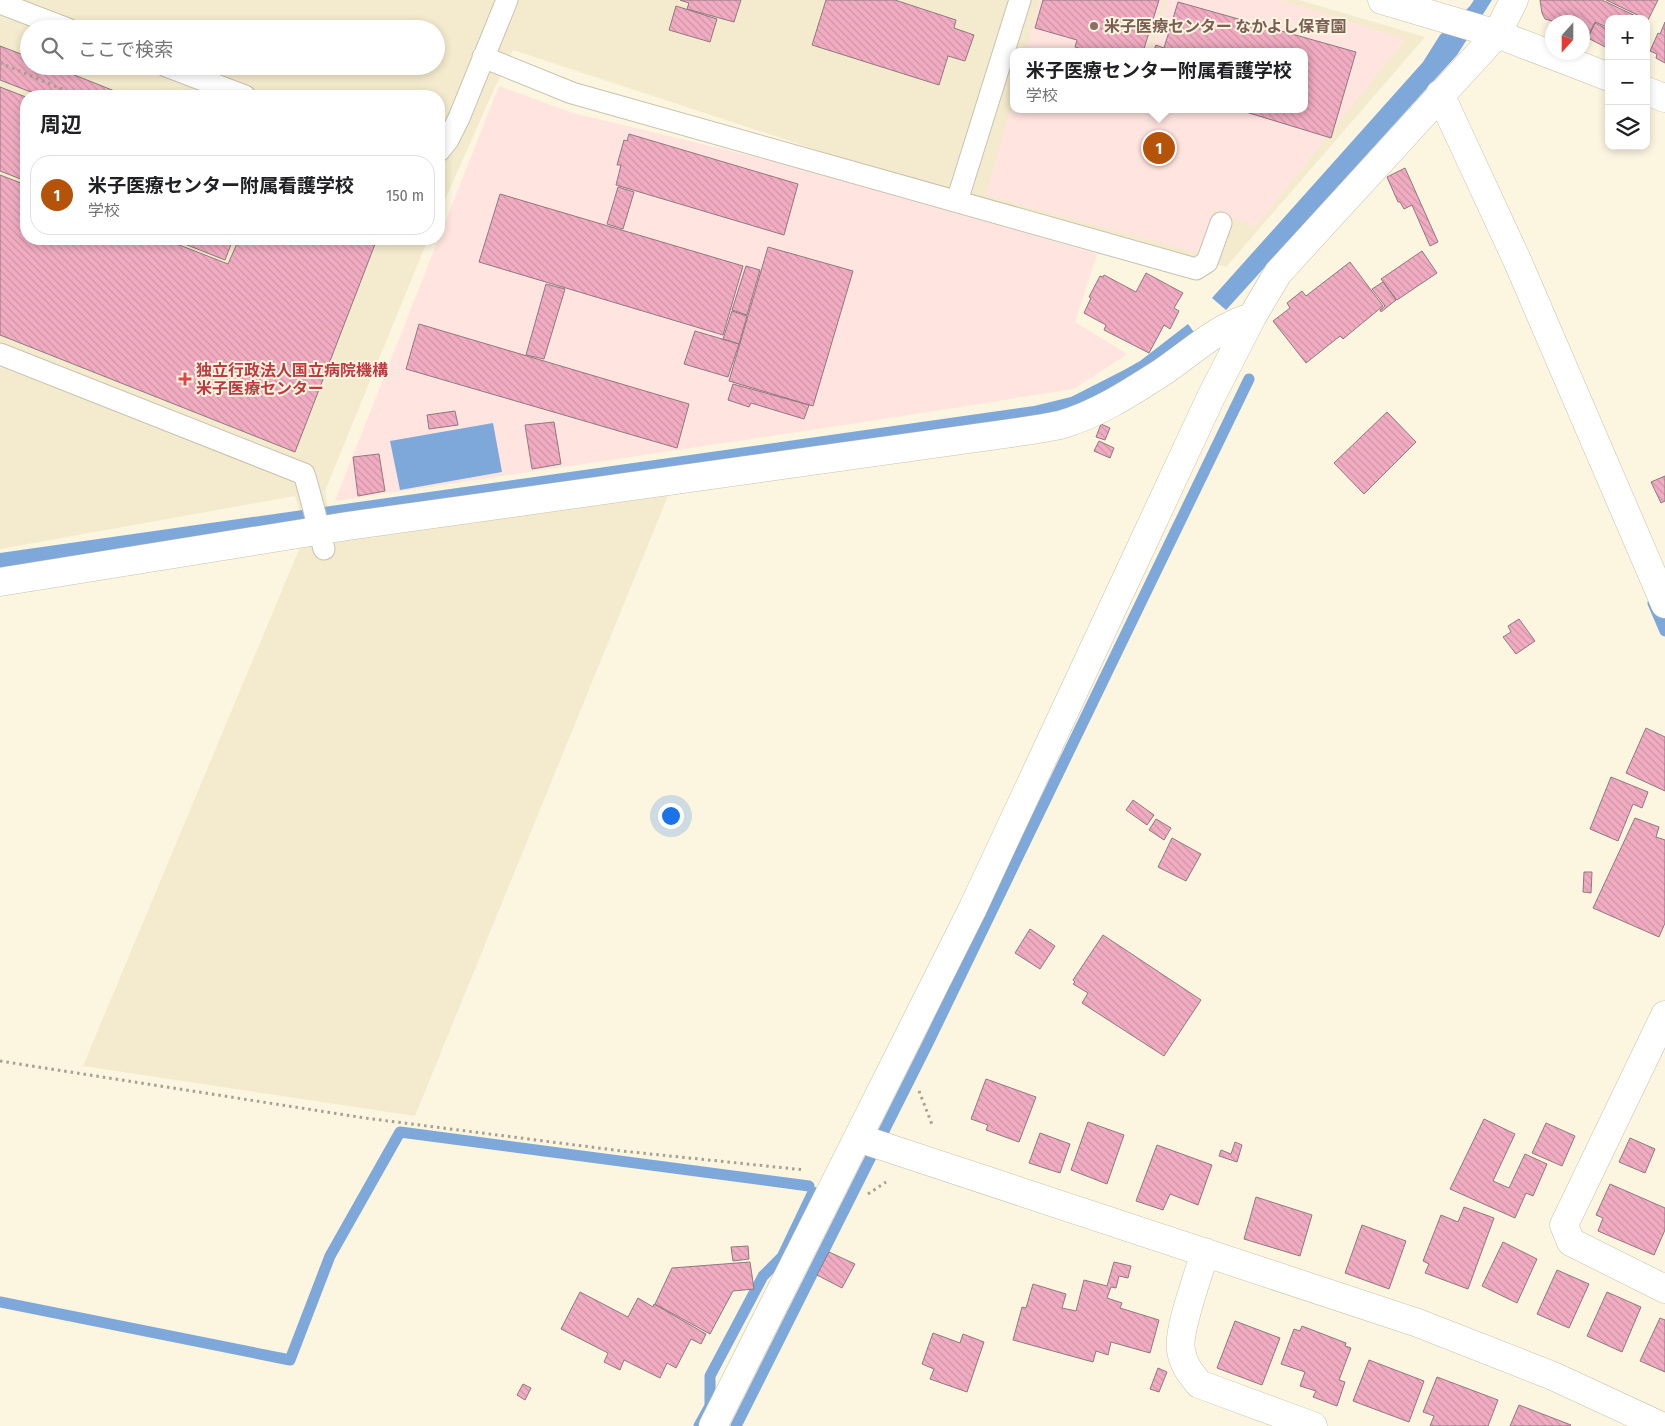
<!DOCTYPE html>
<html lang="ja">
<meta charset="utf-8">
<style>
:root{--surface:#fff;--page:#f6f6f6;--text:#202124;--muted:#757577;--line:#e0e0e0;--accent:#b45309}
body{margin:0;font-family:"Fira Sans Condensed","Noto Sans JP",sans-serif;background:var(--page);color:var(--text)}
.controls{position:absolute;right:15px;top:15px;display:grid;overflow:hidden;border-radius:10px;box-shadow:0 2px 8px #0003}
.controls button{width:45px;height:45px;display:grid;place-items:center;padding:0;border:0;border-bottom:1px solid var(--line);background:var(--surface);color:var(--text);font:25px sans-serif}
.compass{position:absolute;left:1545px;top:15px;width:45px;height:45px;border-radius:50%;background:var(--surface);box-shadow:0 2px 8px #0003;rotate:201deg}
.you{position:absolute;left:670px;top:815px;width:18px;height:18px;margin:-12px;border:4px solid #fff;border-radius:50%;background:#1a73e8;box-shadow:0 0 0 8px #1a73e833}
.badge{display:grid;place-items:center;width:32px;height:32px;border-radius:50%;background:var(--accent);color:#fff;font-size:16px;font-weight:700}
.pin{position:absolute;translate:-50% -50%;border:2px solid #fff;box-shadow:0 1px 5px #0006}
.popup{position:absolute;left:1010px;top:48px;width:298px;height:65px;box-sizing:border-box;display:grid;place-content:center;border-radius:10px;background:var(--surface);filter:drop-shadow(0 1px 4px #0005);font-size:16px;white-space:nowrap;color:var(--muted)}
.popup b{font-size:19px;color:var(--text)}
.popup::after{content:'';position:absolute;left:50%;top:100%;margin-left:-10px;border:10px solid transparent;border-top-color:var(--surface)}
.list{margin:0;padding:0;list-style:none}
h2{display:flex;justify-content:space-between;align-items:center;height:65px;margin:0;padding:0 20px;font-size:21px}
h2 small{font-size:16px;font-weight:400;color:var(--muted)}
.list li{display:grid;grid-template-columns:32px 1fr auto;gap:15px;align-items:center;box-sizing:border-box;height:80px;margin:0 10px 10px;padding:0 10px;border:1px solid var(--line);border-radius:20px}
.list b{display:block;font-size:19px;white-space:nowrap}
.list p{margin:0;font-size:16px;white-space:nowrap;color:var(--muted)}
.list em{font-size:16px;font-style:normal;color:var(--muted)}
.icon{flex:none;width:28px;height:28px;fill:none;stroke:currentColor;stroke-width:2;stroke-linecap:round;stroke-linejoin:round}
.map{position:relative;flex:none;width:1665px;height:1426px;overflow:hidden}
.search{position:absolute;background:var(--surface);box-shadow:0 2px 8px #0003;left:20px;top:20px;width:425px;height:55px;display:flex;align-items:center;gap:12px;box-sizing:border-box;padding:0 18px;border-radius:28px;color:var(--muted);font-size:19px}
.panel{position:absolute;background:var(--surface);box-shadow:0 2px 8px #0003;left:20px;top:90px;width:425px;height:155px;border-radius:20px}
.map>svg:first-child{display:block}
</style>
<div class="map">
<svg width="1665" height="1426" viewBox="0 0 1665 1426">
<defs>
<pattern id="building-back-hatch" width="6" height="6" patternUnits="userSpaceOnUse" patternTransform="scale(1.25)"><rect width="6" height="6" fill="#f1acc2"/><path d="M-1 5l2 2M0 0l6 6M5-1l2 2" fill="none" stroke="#cf94a7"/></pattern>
</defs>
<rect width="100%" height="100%" fill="#fcf5e0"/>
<!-- built -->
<path fill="#f4ebce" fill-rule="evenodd" d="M 0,0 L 1299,0 L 1425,37 L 1226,267 L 869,167 L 513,50 L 495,87 L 439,213 L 439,96 L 26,96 L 26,239 L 428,239 L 325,491 L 331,525 L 305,529 L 295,496 L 0,549 ZM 29,29 L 436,29 L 436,66 L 29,66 ZM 1014,52 L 1304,52 L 1304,109 L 1014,109 Z
M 672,486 L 415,1116 L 83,1066 L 303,540 Z"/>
<!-- education -->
<path fill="#ffe4df" d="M 1040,0 L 1163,0 L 1147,52 L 1026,52 Z
M 1168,0 L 1281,0 L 1405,39 L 1255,227 L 1214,210 L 1197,253 L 986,195 L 1014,97 L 1014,109 L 1304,109 L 1304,52 L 1151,52 Z
M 499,86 L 573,113 L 822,173 L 1097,254 L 1075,322 L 1127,354 L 1074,389 L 864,422 L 335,501 Z"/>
<!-- water -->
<path fill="#7da8d9" d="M 1474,0 L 1492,0 L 1457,55 L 1226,310 L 1212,298 L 1423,62 L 1440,35 L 1470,6 Z
M 1188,324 L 1197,336 L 1145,375 L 1052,420 L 0,575 L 0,553 L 1034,406 L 1071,397 L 1124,370 L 1140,361 Z
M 493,423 L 502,472 L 400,490 L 390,441 Z"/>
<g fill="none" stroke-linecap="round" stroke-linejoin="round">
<!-- stream -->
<path stroke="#7da8d9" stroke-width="11" d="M 1653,603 L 1665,631
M 0,1302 L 290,1360 L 330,1256 L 400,1132 L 809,1186
M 699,1426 L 710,1406 L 710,1376 L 763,1276 L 782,1257 L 813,1192
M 736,1426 L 928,1043 L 1249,379"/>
</g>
<!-- building -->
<path fill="url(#building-back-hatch)" stroke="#8f7980" d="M 680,0 L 741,0 L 734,22 L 687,9 L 689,3 Z
M 826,0 L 895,0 L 956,20 L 954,28 L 974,35 L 965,61 L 948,56 L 939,85 L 812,45 Z
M 1043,0 L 1159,0 L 1143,52 L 1091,52 L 1075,47 L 1077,40 L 1035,28 Z
M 1540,0 L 1602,0 L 1642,19 L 1609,19 L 1609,28 L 1595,22 L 1587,38 L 1582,36 L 1582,22 L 1555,22 L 1545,19 L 1542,13 Z
M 1606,0 L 1658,0 L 1648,20 Z
M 1178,2 L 1356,52 L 1331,138 L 1236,109 L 1304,109 L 1304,52 L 1153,52 L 1156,45 L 1164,48 Z
M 676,6 L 717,19 L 710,42 L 669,30 Z
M 1665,22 L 1665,63 L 1656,58 L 1657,54 L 1650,51 L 1658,33 L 1660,34 Z
M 1595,23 L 1609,30 L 1609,49 L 1588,38 Z
M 0,46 L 29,57 L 29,66 L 52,66 L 127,96 L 41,96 L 0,80 Z
M 0,87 L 26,97 L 26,181 L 0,171 Z
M 629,134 L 798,184 L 784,235 L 616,185 L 621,165 L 617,165 L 624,140 L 627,141 Z
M 1405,168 L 1438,242 L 1430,246 L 1412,205 L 1404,209 L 1400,202 L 1398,202 L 1387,177 Z
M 0,175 L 26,185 L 26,239 L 164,239 L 228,264 L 239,239 L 377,239 L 295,452 L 0,335 Z
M 618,187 L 634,192 L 623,229 L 607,224 Z
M 500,194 L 743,266 L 723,335 L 479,262 Z
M 172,239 L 233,239 L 225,260 Z
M 768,247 L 853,271 L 813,406 L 729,381 Z
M 1422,251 L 1437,273 L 1397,300 L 1381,279 Z
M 1350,262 L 1383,306 L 1343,339 L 1340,336 L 1306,363 L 1273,321 L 1290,308 L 1287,303 L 1302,291 L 1306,296 Z
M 746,266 L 760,270 L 747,315 L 732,310 Z
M 1146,273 L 1183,293 L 1174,308 L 1179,311 L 1170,329 L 1164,325 L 1149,353 L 1104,330 L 1106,325 L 1084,313 L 1091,298 L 1089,297 L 1100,276 L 1103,277 L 1104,275 L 1136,292 Z
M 1383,282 L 1396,300 L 1381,312 L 1380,310 L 1385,306 L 1372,289 Z
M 546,284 L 565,289 L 544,359 L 526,355 Z
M 732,311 L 747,316 L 739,344 L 723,339 Z
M 419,324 L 689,404 L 677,448 L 406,369 Z
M 695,331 L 739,344 L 728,377 L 684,364 Z
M 733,384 L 809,405 L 804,419 L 751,403 L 749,407 L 728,400 Z
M 455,411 L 458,425 L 429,429 L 427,415 Z
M 1387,412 L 1416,442 L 1364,494 L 1334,463 Z
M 554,422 L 561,464 L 532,469 L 525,425 Z
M 1101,424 L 1110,428 L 1105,440 L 1096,437 Z
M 1099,441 L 1114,448 L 1110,458 L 1094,451 Z
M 379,454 L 385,491 L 358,496 L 353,457 Z
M 1665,476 L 1665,501 L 1661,503 L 1651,482 Z
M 1519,619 L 1535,641 L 1516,654 L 1503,637 L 1511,632 L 1508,626 Z
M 1646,728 L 1665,737 L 1665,791 L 1626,773 Z
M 1611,777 L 1648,792 L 1642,808 L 1633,804 L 1618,841 L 1590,829 Z
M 1133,800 L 1154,815 L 1147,825 L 1126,810 Z
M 1635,818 L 1659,827 L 1656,837 L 1665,840 L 1665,923 L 1659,937 L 1593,908 Z
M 1156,819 L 1171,828 L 1164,840 L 1149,830 Z
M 1172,838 L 1201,854 L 1186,881 L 1158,867 Z
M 1584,872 L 1592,872 L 1591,893 L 1583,892 Z
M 1030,929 L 1055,946 L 1040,969 L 1015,953 Z
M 1103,935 L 1201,1000 L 1164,1056 L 1082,1003 L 1088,993 L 1073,984 L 1075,982 L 1073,980 Z
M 986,1079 L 1036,1097 L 1019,1142 L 986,1130 L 988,1125 L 971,1119 Z
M 1484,1119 L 1515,1134 L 1493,1181 L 1509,1188 L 1525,1154 L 1547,1164 L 1533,1196 L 1526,1193 L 1515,1218 L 1450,1189 Z
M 1088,1122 L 1124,1135 L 1107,1184 L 1071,1170 Z
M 1546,1123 L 1575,1136 L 1562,1166 L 1532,1153 Z
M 1040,1133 L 1070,1144 L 1060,1173 L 1029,1163 Z
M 1630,1138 L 1655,1149 L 1645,1173 L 1619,1162 Z
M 1235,1142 L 1242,1145 L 1237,1162 L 1219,1156 L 1221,1150 L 1231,1154 Z
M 1157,1145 L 1212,1165 L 1198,1205 L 1170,1194 L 1163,1210 L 1136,1201 Z
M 1610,1184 L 1665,1208 L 1665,1230 L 1654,1255 L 1598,1231 L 1603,1218 L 1596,1215 Z
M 1256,1197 L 1312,1215 L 1300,1256 L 1244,1239 Z
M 1464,1207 L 1494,1218 L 1468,1289 L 1425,1273 L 1429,1264 L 1423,1261 L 1441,1215 L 1458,1222 Z
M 1362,1225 L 1406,1241 L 1389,1289 L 1345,1273 Z
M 1503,1242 L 1537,1259 L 1517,1303 L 1482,1286 Z
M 748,1246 L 749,1259 L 733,1261 L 731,1247 Z
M 829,1252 L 855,1264 L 842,1288 L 817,1275 Z
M 750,1262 L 754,1289 L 733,1291 L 710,1334 L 655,1304 L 672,1268 Z
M 1114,1262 L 1131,1266 L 1128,1278 L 1119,1276 L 1116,1288 L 1111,1287 L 1107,1298 L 1122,1303 L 1120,1308 L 1159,1320 L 1150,1353 L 1111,1342 L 1108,1355 L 1096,1351 L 1093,1362 L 1013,1340 L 1022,1307 L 1026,1308 L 1033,1284 L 1066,1294 L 1062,1308 L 1076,1311 L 1084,1280 L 1107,1286 Z
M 1557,1270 L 1589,1284 L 1569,1328 L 1537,1314 Z
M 580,1292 L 628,1317 L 638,1298 L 653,1307 L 654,1304 L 706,1334 L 701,1344 L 691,1339 L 676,1368 L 667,1363 L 660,1378 L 624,1360 L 620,1370 L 604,1362 L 608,1353 L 561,1329 Z
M 1607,1292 L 1641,1307 L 1622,1352 L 1587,1336 Z
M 1660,1318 L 1665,1320 L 1665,1372 L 1640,1361 Z
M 1235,1321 L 1280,1338 L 1262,1385 L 1217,1368 Z
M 1302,1326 L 1346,1343 L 1345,1346 L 1351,1348 L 1339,1380 L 1345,1382 L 1337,1406 L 1313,1397 L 1316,1391 L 1300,1386 L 1305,1372 L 1281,1364 L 1294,1329 L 1300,1331 Z
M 933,1333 L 960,1343 L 963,1334 L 984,1342 L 967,1392 L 930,1379 L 934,1369 L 922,1364 Z
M 1369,1360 L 1424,1381 L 1409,1422 L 1353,1401 Z
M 1158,1368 L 1167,1372 L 1159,1392 L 1150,1389 Z
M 1437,1377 L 1498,1400 L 1488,1426 L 1430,1426 L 1434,1416 L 1423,1412 Z
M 523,1384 L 531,1388 L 525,1400 L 517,1395 Z
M 1519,1405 L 1571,1425 L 1570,1426 L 1510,1426 Z"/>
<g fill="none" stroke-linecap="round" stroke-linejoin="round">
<defs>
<path id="lane" d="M 0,3 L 68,29
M 483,57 L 572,93 L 1196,269 L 1207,262 L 1221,223
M 166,66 L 245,96
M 439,151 L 448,140 L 459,118 L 507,0
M 957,201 L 1020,0
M 0,354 L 304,474 C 312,499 317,524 324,549"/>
<path id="street" d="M 1440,94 L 1517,260 L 1665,604
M 0,582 L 348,526 L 1018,432 C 1032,430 1046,428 1060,425 C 1096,415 1130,393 1161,373 C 1191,353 1217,327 1252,317
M 1665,1015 L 1564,1225 L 1571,1242 L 1665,1289
M 858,1138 L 1418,1323 L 1553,1376 L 1661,1426
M 1205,1252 C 1199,1274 1177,1331 1181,1350 C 1183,1364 1190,1373 1199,1384 L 1313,1426
M 713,1426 L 972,910 L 1211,397 L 1252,317 L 1278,273 L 1497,34 L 1514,0"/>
<path id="secondary" d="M 1382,0 L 1497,34 L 1609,77
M 1646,91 L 1665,98"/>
</defs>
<!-- lane casing -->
<use href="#lane" stroke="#c8c2ae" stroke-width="23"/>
<!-- street casing -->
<use href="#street" stroke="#c8c2ae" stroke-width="29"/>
<!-- secondary casing -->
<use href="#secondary" stroke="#c8c2ae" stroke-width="29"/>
<!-- path -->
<path stroke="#a6a191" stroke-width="3" stroke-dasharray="2.5 4" stroke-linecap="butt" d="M 0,63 L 79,96
M 0,1061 L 365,1118 L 622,1151 L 805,1170
M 919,1091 L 933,1127
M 868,1194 L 886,1182"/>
<!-- lane -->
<use href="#lane" stroke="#fff" stroke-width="21"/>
<!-- street -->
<use href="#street" stroke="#fff" stroke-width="28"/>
<!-- secondary -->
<use href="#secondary" stroke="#fff" stroke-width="28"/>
</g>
<!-- markers -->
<circle fill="#8d6e63" stroke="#fcf5e0" stroke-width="2" cx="1094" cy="26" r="5"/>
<path fill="#e0444e" stroke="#fcf5e0" stroke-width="2" d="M182.5 371.5h5v5h5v5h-5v5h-5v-5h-5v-5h5z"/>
<g text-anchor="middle" stroke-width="4" stroke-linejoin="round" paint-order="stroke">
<!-- education labels -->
<g font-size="16" font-weight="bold" fill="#785e54" stroke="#fcf5e0" text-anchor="start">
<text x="1104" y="32">米子医療センター なかよし保育園</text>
</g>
<!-- health labels -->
<g font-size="16" font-weight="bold" fill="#be3a42" stroke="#fcf5e0" text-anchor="start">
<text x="196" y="376">独立行政法人国立病院機構<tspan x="196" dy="18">米子医療センター</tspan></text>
</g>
</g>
</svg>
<div class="controls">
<button>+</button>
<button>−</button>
<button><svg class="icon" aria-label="layers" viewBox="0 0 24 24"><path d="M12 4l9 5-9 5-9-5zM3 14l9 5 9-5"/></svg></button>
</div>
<svg class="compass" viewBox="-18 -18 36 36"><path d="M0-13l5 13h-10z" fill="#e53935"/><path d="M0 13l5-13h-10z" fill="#757577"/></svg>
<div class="you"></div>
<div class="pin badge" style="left:1159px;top:148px">1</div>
<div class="popup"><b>米子医療センター附属看護学校</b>学校</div>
<div class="search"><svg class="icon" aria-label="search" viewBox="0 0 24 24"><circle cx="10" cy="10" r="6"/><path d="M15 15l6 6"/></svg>ここで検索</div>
<section class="panel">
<h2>周辺<small></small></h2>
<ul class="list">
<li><span class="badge">1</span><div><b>米子医療センター附属看護学校</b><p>学校</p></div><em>150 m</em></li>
</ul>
</section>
</div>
